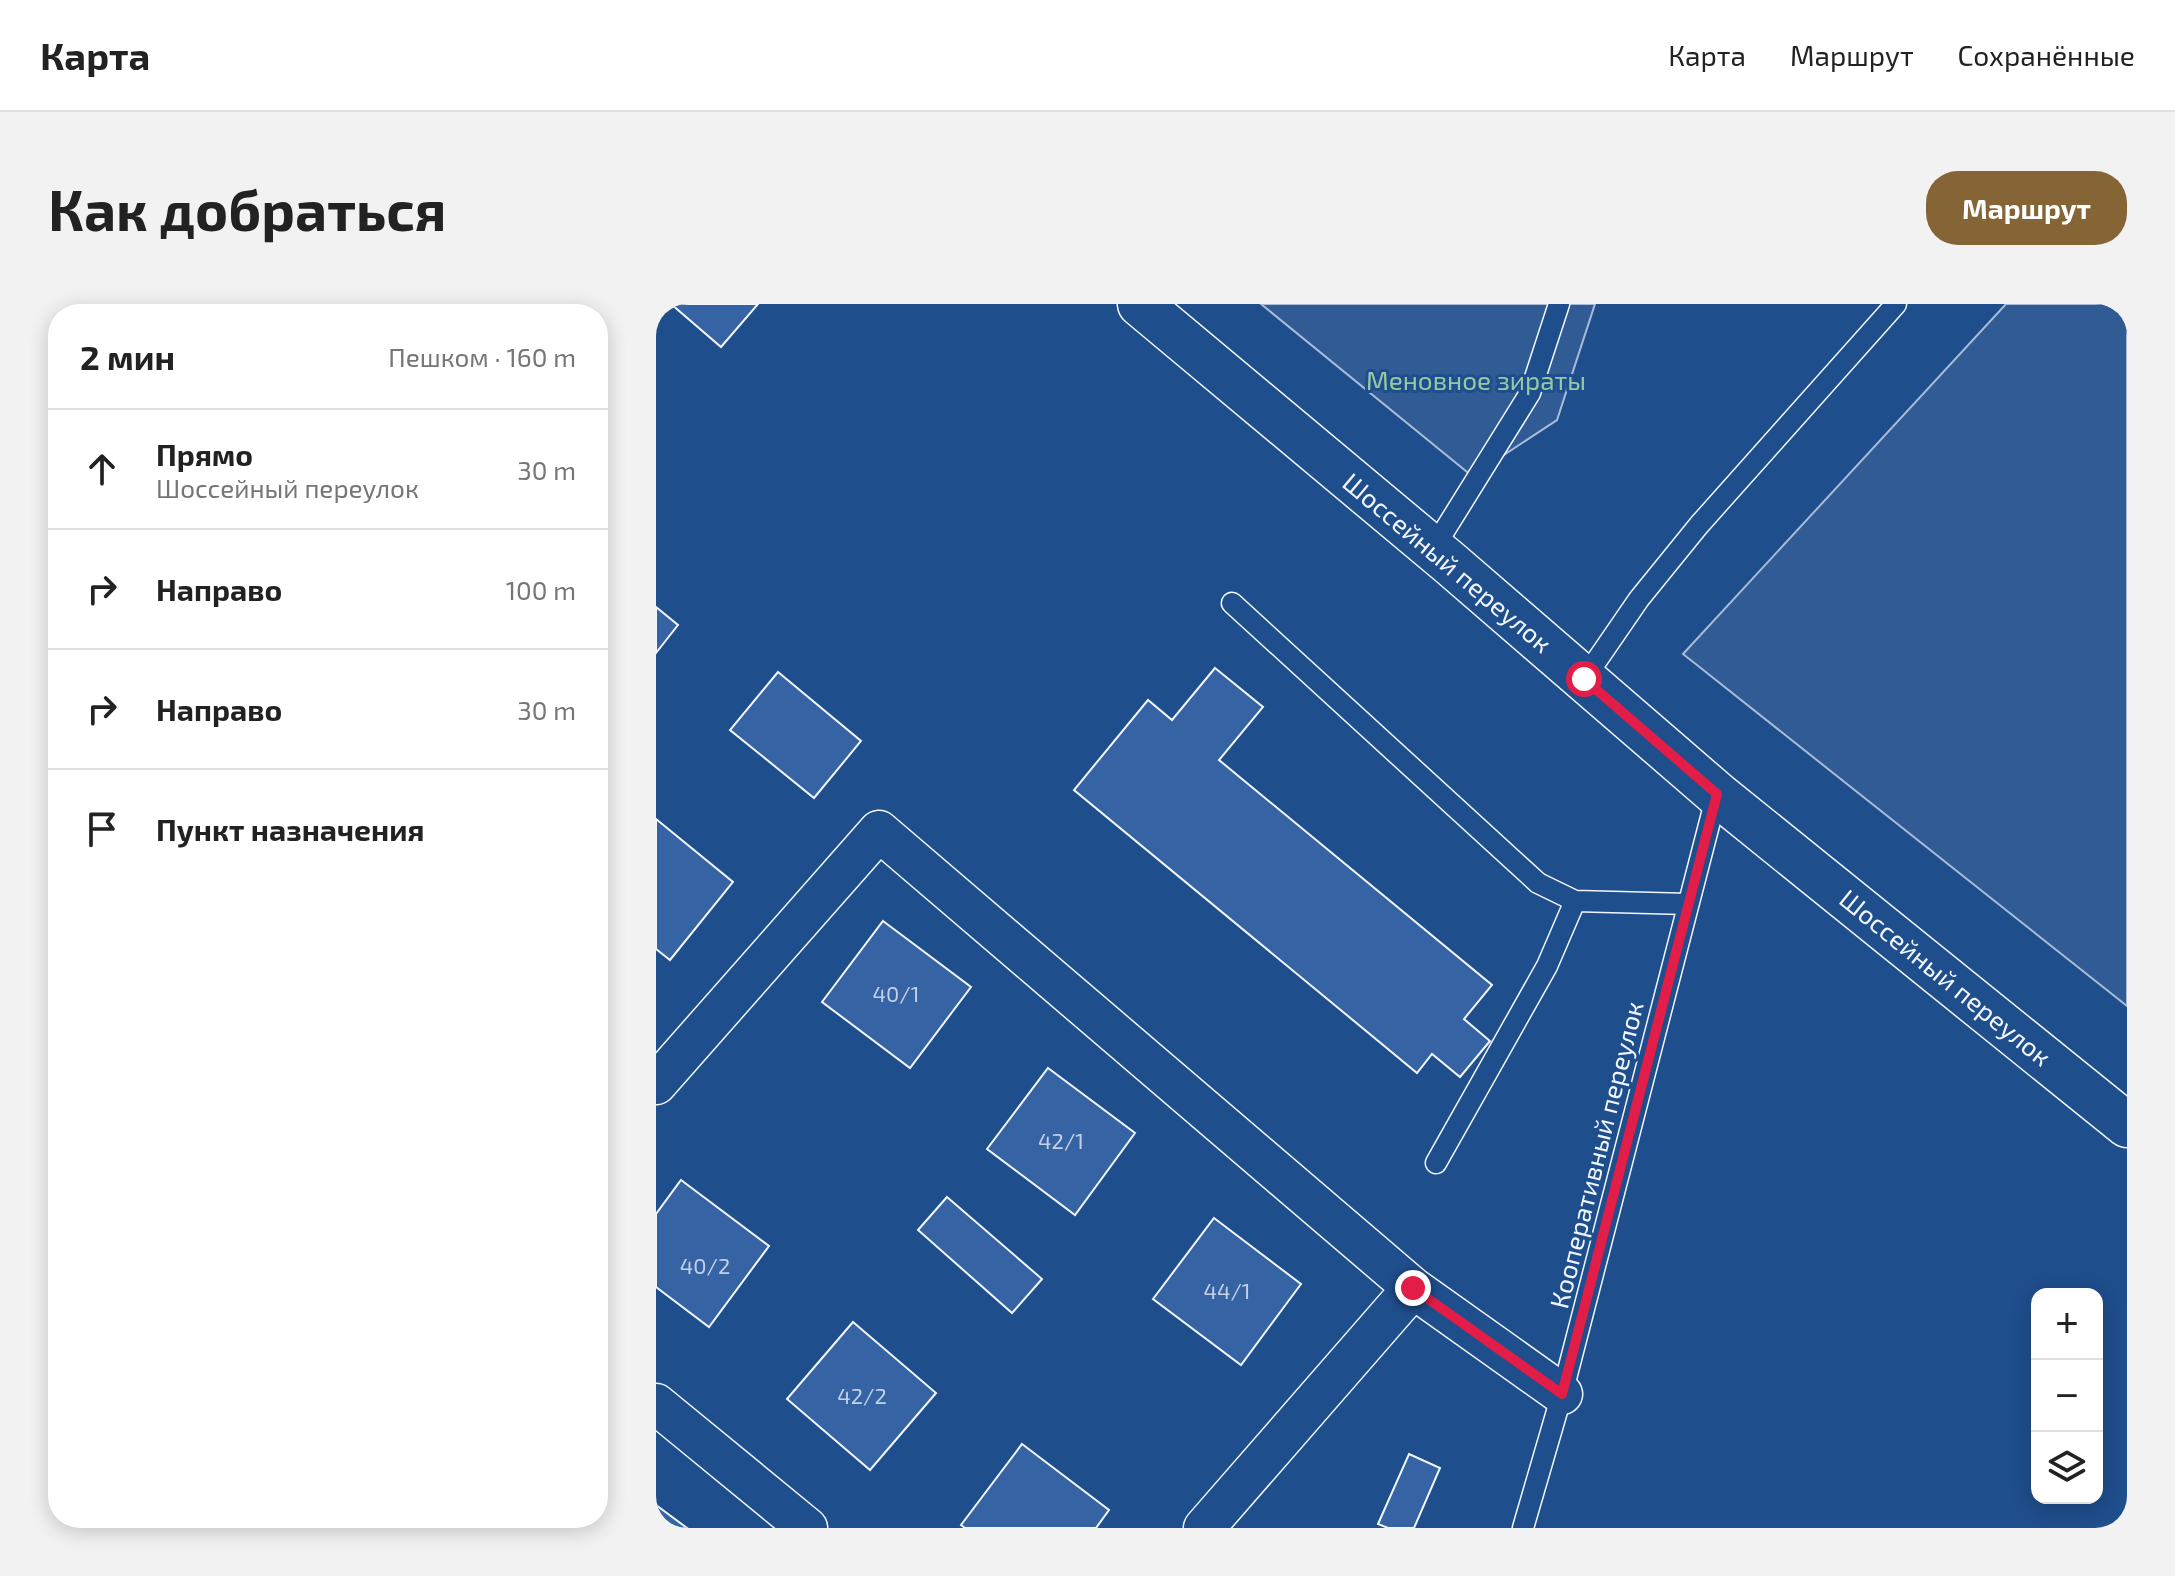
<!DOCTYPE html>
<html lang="ru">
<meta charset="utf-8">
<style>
:root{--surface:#fff;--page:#f2f2f2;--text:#222;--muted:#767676;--line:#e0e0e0;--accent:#856535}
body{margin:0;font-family:"Exo 2",sans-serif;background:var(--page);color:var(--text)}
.controls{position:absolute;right:24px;bottom:24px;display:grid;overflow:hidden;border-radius:16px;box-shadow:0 4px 20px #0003}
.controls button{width:72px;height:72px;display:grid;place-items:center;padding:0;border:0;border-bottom:2px solid var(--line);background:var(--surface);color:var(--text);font:40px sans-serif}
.stop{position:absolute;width:24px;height:24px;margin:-18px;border:6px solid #e11d48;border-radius:50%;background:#fff}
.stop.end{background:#e11d48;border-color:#fff;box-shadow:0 2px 8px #0008}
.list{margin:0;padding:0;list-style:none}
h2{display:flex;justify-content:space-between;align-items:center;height:104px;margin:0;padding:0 32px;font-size:34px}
h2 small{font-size:26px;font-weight:400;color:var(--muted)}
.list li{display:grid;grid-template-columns:52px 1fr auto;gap:24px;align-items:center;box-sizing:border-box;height:120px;padding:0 32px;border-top:2px solid var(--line)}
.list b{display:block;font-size:30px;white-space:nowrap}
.list p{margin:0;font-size:26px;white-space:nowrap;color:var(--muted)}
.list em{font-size:26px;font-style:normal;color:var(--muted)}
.icon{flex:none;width:44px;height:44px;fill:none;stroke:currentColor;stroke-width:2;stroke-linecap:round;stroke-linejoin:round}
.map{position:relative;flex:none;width:1471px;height:1224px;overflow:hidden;border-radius:32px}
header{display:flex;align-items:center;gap:48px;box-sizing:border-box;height:112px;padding:0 40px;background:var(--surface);border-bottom:2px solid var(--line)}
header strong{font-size:38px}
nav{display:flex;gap:44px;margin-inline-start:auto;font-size:28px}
.intro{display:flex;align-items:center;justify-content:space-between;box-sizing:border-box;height:192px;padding:0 48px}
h1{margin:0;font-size:56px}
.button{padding:20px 36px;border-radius:32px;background:var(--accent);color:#fff;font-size:28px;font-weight:700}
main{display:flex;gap:48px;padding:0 48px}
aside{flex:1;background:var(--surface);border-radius:32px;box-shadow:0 4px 20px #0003}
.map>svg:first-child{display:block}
</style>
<header>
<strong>Карта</strong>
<nav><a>Карта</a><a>Маршрут</a><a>Сохранённые</a></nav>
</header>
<div class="intro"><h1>Как добраться</h1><a class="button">Маршрут</a></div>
<main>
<aside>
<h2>2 мин<small>Пешком · 160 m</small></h2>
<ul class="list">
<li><svg class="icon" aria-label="ahead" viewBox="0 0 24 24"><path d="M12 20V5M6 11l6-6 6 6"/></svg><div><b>Прямо</b><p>Шоссейный переулок</p></div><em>30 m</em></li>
<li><svg class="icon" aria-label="right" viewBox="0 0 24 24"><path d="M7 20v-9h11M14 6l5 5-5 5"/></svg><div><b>Направо</b></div><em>100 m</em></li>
<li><svg class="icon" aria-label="right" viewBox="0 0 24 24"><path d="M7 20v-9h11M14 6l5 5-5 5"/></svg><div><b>Направо</b></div><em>30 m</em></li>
<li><svg class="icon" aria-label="arrive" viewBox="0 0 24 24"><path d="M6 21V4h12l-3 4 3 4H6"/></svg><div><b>Пункт назначения</b></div></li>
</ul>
</aside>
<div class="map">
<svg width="1471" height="1224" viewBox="0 0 1471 1224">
<rect width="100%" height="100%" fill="#1f4e8c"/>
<!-- built -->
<path fill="#305b95" stroke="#a8bbd7" stroke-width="2" d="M 605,0 L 939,0 L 901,116 L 816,172 Z
M 1350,0 L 1471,0 L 1471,702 L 1027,350 Z"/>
<!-- building -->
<path fill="#3563a3" stroke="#f2f6ff" stroke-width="2" d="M 15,0 L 102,0 L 65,43 Z
M 0,303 L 22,321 L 0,349 Z
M 559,364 L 607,403 L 563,456 L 836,681 L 808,715 L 834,737 L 804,773 L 776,750 L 761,769 L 418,486 L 492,396 L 516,416 Z
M 122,368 L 205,437 L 158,494 L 74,426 Z
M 0,515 L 77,578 L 14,656 L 0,645 Z
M 227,617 L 315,683 L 254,764 L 166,698 Z
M 392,764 L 479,829 L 419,911 L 331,845 Z
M 25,876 L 113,942 L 53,1023 L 0,983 L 0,910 Z
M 291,893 L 386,975 L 356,1009 L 262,926 Z
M 558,914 L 645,980 L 585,1061 L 497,995 Z
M 197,1018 L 280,1089 L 214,1166 L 131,1095 Z
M 366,1140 L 453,1206 L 440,1224 L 309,1224 L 305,1221 Z
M 753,1150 L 784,1164 L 758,1224 L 732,1224 L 722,1220 Z
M 0,1201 L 31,1224 L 0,1224 Z"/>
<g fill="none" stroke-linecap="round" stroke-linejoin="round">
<defs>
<path id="service" d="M 777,245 L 874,89 L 903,0
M 576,299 L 882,579 L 919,597 L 1032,600
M 928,375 L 983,295 L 1043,221 L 1240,0
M 780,859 L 891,662 L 919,597
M 867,1224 L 906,1090 L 1061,490"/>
<path id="minor" d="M 0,780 L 223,527 L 757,984 L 906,1090
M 0,1100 L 151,1224
M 548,1224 L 757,984"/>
<path id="secondary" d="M 484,0 L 795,260 L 1061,490 L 1471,821"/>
</defs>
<!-- service casing -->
<use href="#service" stroke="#f2f6ff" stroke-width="23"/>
<!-- minor casing -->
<use href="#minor" stroke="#f2f6ff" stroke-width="43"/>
<!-- secondary casing -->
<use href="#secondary" stroke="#f2f6ff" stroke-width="47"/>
<!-- service -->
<use href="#service" stroke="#1f4e8c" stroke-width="20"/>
<!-- minor -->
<use href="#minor" stroke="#1f4e8c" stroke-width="40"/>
<!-- secondary -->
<use href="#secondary" stroke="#1f4e8c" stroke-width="44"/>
</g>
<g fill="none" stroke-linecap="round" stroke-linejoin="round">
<!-- route -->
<path stroke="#e11d48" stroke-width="10" d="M 757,984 L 906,1090 L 1061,490 L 928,375"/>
</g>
<g text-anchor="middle" stroke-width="6" stroke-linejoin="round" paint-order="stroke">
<!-- number labels -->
<g font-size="22" fill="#c3d1e8">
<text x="240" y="698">40/1</text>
<text x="405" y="845">42/1</text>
<text x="49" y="970">40/2</text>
<text x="571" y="995">44/1</text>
<text x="206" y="1100">42/2</text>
</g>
<!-- park labels -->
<g font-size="26" fill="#97c8a6" stroke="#1f4e8c">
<text x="820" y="86">Меновное зираты</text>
</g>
<!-- street labels -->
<g font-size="26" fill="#f2f6ff" stroke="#1f4e8c">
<text transform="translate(791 259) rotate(40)" y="9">Шоссейный переулок</text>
<text transform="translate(1289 674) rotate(39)" y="9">Шоссейный переулок</text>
<text transform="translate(941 851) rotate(-76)" y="9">Кооперативный переулок</text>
</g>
</g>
</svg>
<div class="controls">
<button>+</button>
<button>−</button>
<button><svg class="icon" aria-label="layers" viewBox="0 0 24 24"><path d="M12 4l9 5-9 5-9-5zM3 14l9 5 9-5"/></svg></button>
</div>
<div class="stop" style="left:928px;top:375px"></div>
<div class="stop end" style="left:757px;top:984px"></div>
</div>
</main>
